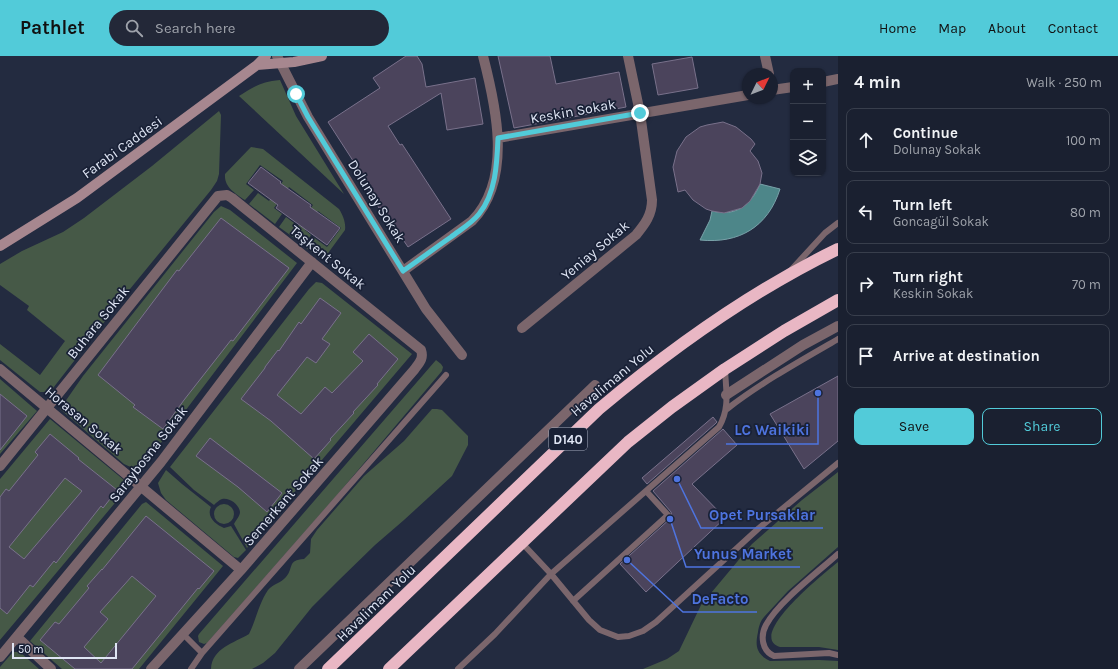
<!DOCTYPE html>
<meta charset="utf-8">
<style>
:root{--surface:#1a2030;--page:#232838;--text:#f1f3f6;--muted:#9fa3ab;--line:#383e4c;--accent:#52cbd9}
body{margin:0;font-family:Karla,sans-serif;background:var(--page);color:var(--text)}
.controls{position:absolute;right:12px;top:12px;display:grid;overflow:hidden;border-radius:8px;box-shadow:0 1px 3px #0004}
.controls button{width:36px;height:36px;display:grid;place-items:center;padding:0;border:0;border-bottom:1px solid var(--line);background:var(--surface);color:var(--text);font:20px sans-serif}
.compass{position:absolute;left:742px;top:12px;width:36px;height:36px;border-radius:50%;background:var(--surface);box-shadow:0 1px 3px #0004;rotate:47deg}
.scale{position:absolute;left:12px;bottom:10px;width:105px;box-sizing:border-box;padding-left:4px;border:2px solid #dfe5f4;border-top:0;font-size:11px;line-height:14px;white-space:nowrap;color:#dfe5f4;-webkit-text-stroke:3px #192136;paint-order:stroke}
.stop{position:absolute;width:12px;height:12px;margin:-9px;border:3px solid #52cbd9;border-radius:50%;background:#fff}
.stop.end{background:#52cbd9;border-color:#fff;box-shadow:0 1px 4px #0008}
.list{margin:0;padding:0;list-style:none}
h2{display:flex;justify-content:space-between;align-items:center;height:52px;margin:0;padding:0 16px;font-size:17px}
h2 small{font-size:13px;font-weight:400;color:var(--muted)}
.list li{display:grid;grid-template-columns:26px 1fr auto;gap:12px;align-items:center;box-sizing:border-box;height:64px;margin:0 8px 8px;padding:0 8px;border:1px solid var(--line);border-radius:8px}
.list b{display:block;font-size:15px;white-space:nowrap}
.list p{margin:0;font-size:13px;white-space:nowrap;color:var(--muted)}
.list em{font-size:13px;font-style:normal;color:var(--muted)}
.actions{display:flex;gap:8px;padding:12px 16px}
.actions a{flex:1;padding:9px 0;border:1px solid var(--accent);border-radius:8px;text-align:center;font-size:14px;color:var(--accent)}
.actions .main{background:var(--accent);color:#111}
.icon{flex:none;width:22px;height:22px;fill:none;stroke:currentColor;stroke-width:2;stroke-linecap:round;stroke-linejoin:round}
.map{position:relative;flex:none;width:838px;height:613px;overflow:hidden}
header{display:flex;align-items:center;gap:24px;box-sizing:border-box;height:56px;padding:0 20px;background:var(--accent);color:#111}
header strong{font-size:19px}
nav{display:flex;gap:22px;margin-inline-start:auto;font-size:14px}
.search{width:280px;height:36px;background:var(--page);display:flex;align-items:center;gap:10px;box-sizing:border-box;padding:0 14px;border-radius:22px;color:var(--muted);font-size:15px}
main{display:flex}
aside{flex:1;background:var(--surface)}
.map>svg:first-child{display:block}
</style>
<header>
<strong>Pathlet</strong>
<div class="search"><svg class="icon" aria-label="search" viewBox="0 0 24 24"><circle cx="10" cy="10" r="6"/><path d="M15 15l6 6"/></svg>Search here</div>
<nav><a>Home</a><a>Map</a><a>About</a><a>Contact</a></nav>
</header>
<main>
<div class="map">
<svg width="838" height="613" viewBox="0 0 838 613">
<rect width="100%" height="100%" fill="#232b40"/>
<!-- green -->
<path fill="#465947" d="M 280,24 L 296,60 L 344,138 L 239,40 C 255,30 261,26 280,24 Z
M 219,55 L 221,59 L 219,118 L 217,125 L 211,134 L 130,233 L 50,336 L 40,336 L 0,304 L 0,288 L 40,319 L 65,285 L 27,254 L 29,250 L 0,229 L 0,208 L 22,195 L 63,176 L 84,162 L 152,110 Z
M 251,91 L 263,93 L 339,153 C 343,159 346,167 345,174 L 323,204 L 306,192 L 313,181 L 327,191 L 341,172 L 318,155 L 305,174 L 311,179 L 304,189 L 279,171 L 286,161 L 298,170 L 313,149 L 289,131 L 274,152 L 282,158 L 275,168 L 249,148 L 258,137 L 269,145 L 283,125 L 260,109 L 246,128 L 254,134 L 245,144 C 235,137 224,131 225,118 Z
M 221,150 L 230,154 L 297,207 L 145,408 C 138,414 132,412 124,408 L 60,353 L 83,320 L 214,156 Z
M 316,226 L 322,227 L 412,298 L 247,492 L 234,468 C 236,464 240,460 240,456 C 239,448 229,441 222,443 C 219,444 216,447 214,449 L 194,434 L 170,411 L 309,233 Z
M 436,304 L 441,308 L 443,311 L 442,315 L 337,439 L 207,587 L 204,588 L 199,586 L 198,580 L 199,578 Z
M 0,323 L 37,355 L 0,398 Z
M 432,353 L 437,353 L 442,354 L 468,380 L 468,389 L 452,420 L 404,464 L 375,489 L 338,525 L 312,551 L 275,597 L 263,607 L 252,613 L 211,613 C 212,592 234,587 249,578 C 256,564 259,547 268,534 C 273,528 281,527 286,521 C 294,512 287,504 304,503 L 310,497 L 311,483 L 317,474 L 364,420 L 404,385 Z
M 50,363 L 130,429 L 0,584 L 0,423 Z
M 166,414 L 182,428 L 211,451 C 206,461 216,469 224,472 L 231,470 L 246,494 L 238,502 L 234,501 L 166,444 L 161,437 L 158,427 Z
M 838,416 L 838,491 L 788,535 L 764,561 C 760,566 759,570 758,576 C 755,590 756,598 770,605 L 819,604 L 838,605 L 838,613 L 643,613 L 667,603 L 679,595 L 701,549 L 752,488 L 802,444 Z
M 146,446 L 223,510 L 139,613 L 62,613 L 30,585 L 142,448 Z
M214 458a10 10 0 1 1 20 0a10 10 0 1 1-20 0Z
M 838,506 L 838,594 L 819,591 L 780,591 C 745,580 827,515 838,506 Z
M 13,596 L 20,596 L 39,613 L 0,613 L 0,611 Z"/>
<!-- water -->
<path fill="#4d8689" stroke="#79a2a9" d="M 760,128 L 780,133 C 768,171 739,188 700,184 L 710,164 L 712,155 C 736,161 751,149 760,128 Z"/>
<!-- building -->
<path fill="#4b445c" stroke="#79718b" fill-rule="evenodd" d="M 406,0 L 417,0 L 422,8 L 426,31 L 475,22 L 483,68 L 447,74 L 441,37 L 388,70 L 400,89 L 402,88 L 451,163 L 408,191 L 381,151 L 379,152 L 357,116 L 359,114 L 328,66 L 380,32 L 373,22 Z
M 498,0 L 550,0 L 556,28 L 619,16 L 626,51 L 514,72 Z
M 692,1 L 698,32 L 658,39 L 652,8 Z
M 723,66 L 736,71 L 751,83 L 755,88 L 750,95 L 758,105 L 762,117 L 760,128 L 750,145 L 742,152 L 724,157 L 712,155 L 706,153 L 693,144 L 685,134 L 678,136 L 673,111 L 677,95 L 686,81 L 700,71 L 707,69 Z
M 261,111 L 281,126 L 280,127 L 311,149 L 310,151 L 340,172 L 327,189 L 276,152 L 278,149 L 248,127 Z
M 221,162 L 289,212 L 233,285 L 231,284 L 184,344 L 163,373 L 133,351 L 135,349 L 98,319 L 177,214 L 179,215 Z
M 320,242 L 341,257 L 322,283 L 330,288 L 316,307 L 307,301 L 277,339 L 301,358 L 325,331 L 332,337 L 363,305 L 353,296 L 369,278 L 398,303 L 377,328 L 378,329 L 353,356 L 354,357 L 330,383 L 331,384 L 314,403 L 271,365 L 241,343 L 265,312 L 265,311 L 278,294 L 279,295 L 299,266 L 301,268 Z
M 838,320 L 838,385 L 804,413 L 770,358 Z
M 0,338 L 27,360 L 0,394 Z
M 713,361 L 717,366 L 715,368 L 647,428 L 642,422 Z
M 723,373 L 737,389 L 692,428 L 725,462 L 646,536 L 620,508 L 672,461 L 671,456 L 653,435 Z
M 50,378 L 79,402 L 78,403 L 117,434 L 103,452 L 101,450 L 56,507 L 54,505 L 33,531 L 30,529 L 7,558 L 0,552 L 0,441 L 6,433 L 9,435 L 38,399 L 35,396 ZM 65,422 L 82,435 L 24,503 L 9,491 Z
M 210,382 L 282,437 L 267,456 L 238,431 L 196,400 Z
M 146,460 L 214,515 L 199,533 L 198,532 L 132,613 L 75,613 L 40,584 L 55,566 L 59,568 L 89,532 L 87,530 L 102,513 L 102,514 ZM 132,520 L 156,540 L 101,607 L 84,591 L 108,563 L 100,556 Z"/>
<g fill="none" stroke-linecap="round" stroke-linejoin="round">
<!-- lane -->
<path stroke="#7b666c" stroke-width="6" d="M 791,214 L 825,177 L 838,167
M 727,353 C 762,326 800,305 838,283
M 522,487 L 551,518 L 589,564 L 600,574 L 618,581 L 629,580 L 643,575 L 656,566 L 759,472 L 838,407
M 838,498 C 818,516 778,546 766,569 C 760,580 762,595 774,600 L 829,597 L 838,599
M 573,545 L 668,459 L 646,435
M 183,578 L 202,597
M 191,613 L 202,597 L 446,319
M 458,613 L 495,578 L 551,518 L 719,371 C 730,352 726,335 725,313"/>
<!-- street -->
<path stroke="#7b666c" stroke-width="10" d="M 277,0 L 308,61 L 426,253 L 462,299
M 765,0 L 769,18
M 823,26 L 838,23
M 772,34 L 793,31
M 498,82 L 748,39
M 403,215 L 472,165 C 513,123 496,50 483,0
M 522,272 L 636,179 C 645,168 652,159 652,144 L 640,57 L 628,0
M 0,313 L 241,514
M 726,339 L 803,289 L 838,270
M 0,410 L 218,140 L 227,139 L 232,142 L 421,294 C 424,303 419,307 414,314 L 241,514 L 151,613
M 17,581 L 51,613
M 0,601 L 161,406 L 312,206
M 299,613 L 595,329"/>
<!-- secondary -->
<path stroke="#a7878f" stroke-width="10" d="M 257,9 L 294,6 L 322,0
M 0,190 L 77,142 L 257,9 L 266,0"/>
<!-- highway -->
<path stroke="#e9b7c4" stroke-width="12" d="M 328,613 L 599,353 C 673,291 751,235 838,193
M 389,613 L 628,386 L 672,351 L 725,313 L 784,275 L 838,244"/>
</g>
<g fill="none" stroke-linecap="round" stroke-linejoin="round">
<!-- route -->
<path stroke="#52cbd9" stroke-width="5" d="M 296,38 L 308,61 L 403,215 C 419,204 435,192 451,181 C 460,174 472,167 479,158 C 496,137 497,107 498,82 L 640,57"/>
</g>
<g text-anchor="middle" stroke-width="3.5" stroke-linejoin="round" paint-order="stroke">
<!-- shield labels -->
<rect fill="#192136" stroke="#a4aabb" stroke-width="1" x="549" y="372" width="38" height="22" rx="3"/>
<g font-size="13" font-weight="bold" fill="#dfe5f4">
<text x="568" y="388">D140</text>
</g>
<!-- street labels -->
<g font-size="14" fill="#dfe5f4" stroke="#192136">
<text transform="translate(573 55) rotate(-10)" y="5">Keskin Sokak</text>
<text transform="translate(122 91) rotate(-36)" y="5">Farabi Caddesi</text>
<text transform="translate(377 145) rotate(58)" y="5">Dolunay Sokak</text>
<text transform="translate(595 194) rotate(-40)" y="5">Yeniay Sokak</text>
<text transform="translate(328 201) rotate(39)" y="5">Taşkent Sokak</text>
<text transform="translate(98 266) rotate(-51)" y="5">Buhara Sokak</text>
<text transform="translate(612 324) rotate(-40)" y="5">Havalimanı Yolu</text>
<text transform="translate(84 364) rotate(40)" y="5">Horasan Sokak</text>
<text transform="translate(148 398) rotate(-52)" y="5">Saraybosna Sokak</text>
<text transform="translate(283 445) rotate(-49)" y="5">Semerkant Sokak</text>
<text transform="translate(376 547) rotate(-44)" y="5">Havalimanı Yolu</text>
</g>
</g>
<!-- callouts -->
<path fill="none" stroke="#4e74df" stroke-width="1.5" d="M818 337L818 388H726M677 423L701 472H823M670 463L686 511H800M627 504L683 556H757"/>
<g fill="#4e74df" stroke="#192136" stroke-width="1.5">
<circle cx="818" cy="337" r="4"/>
<circle cx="677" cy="423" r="4"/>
<circle cx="670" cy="463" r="4"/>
<circle cx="627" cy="504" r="4"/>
</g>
<g font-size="15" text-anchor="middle" font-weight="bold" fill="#4e74df" stroke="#192136" stroke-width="3.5" stroke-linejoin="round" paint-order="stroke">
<text x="772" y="379">LC Waikiki</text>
<text x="762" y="464">Opet Pursaklar</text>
<text x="743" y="503">Yunus Market</text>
<text x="720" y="548">DeFacto</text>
</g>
</svg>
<div class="controls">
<button>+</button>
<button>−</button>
<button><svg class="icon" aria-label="layers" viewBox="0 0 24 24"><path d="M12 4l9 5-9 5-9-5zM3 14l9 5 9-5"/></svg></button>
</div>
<svg class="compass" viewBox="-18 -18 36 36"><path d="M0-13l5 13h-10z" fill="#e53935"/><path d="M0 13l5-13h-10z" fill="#9fa3ab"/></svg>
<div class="scale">50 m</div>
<div class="stop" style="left:296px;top:38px"></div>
<div class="stop end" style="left:640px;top:57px"></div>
</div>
<aside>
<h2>4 min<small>Walk · 250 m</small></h2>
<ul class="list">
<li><svg class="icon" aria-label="ahead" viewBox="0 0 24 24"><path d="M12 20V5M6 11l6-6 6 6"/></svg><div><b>Continue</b><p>Dolunay Sokak</p></div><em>100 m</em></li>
<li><svg class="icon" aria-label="left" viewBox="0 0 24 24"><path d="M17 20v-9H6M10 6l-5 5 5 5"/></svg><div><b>Turn left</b><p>Goncagül Sokak</p></div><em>80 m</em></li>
<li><svg class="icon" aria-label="right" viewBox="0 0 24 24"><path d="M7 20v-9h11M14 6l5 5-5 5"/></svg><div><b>Turn right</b><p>Keskin Sokak</p></div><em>70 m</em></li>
<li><svg class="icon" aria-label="arrive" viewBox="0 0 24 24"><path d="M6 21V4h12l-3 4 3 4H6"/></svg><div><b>Arrive at destination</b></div></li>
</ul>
<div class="actions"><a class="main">Save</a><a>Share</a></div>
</aside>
</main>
